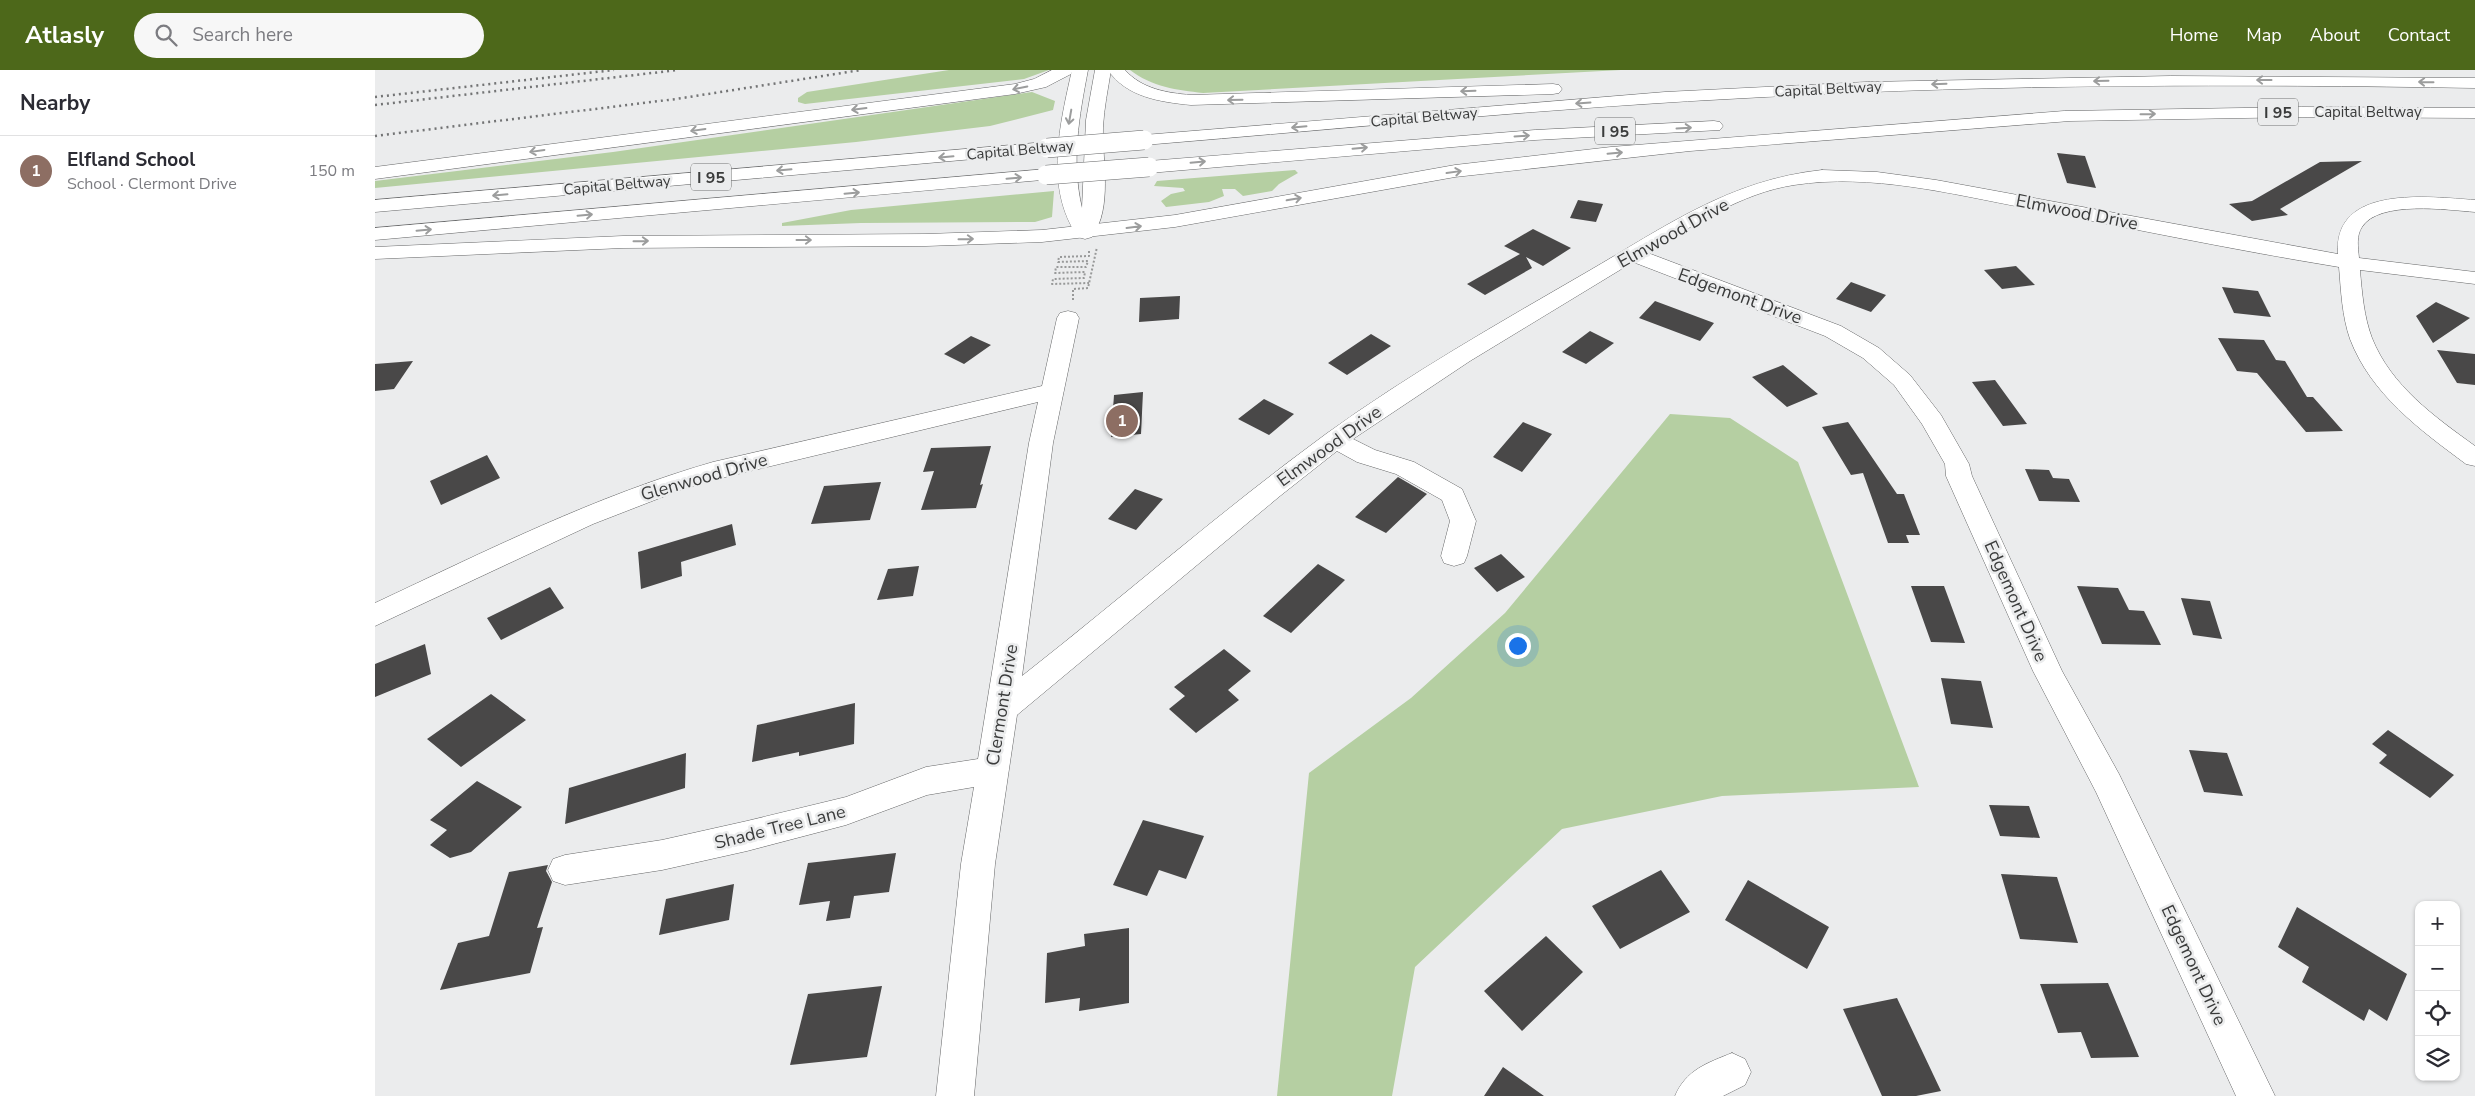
<!DOCTYPE html>
<meta charset="utf-8">
<style>
:root{--surface:#fff;--page:#f7f7f7;--text:#2b2b33;--muted:#7c7c81;--line:#e1e1e2;--accent:#4d681a}
body{margin:0;font-family:"Nunito Sans",sans-serif;background:var(--page);color:var(--text)}
.controls{position:absolute;right:15px;bottom:15px;display:grid;overflow:hidden;border-radius:10px;box-shadow:0 1px 4px #0004}
.controls button{width:45px;height:45px;display:grid;place-items:center;padding:0;border:0;border-bottom:1px solid var(--line);background:var(--surface);color:var(--text);font:25px sans-serif}
.you{position:absolute;left:1142px;top:575px;width:18px;height:18px;margin:-12px;border:4px solid #fff;border-radius:50%;background:#1a73e8;box-shadow:0 0 0 8px #1a73e833}
.badge{display:grid;place-items:center;width:32px;height:32px;border-radius:50%;background:var(--accent);color:#fff;font-size:16px;font-weight:700}
.pin{position:absolute;translate:-50% -50%;border:2px solid #fff;box-shadow:0 1px 5px #0006}
.list{margin:0;padding:0;list-style:none}
h2{display:flex;justify-content:space-between;align-items:center;height:65px;margin:0;padding:0 20px;font-size:21px}
h2 small{font-size:16px;font-weight:400;color:var(--muted)}
.list li{display:grid;grid-template-columns:32px 1fr auto;gap:15px;align-items:center;box-sizing:border-box;height:70px;padding:0 20px;border-top:1px solid var(--line)}
.list b{display:block;font-size:19px;white-space:nowrap}
.list p{margin:0;font-size:16px;white-space:nowrap;color:var(--muted)}
.list em{font-size:16px;font-style:normal;color:var(--muted)}
.icon{flex:none;width:28px;height:28px;fill:none;stroke:currentColor;stroke-width:2;stroke-linecap:round;stroke-linejoin:round}
.map{position:relative;flex:none;width:2100px;height:1026px;overflow:hidden}
header{display:flex;align-items:center;gap:30px;box-sizing:border-box;height:70px;padding:0 25px;background:var(--accent);color:#fff}
header strong{font-size:24px}
nav{display:flex;gap:28px;margin-inline-start:auto;font-size:18px}
.search{width:350px;height:45px;background:var(--page);display:flex;align-items:center;gap:12px;box-sizing:border-box;padding:0 18px;border-radius:28px;color:var(--muted);font-size:19px}
main{display:flex}
aside{flex:1;background:var(--surface)}
.map>svg:first-child{display:block}
</style>
<header>
<strong>Atlasly</strong>
<div class="search"><svg class="icon" aria-label="search" viewBox="0 0 24 24"><circle cx="10" cy="10" r="6"/><path d="M15 15l6 6"/></svg>Search here</div>
<nav><a>Home</a><a>Map</a><a>About</a><a>Contact</a></nav>
</header>
<main>
<aside>
<h2>Nearby<small></small></h2>
<ul class="list">
<li><span class="badge" style="background:#8d6e63">1</span><div><b>Elfland School</b><p>School · Clermont Drive</p></div><em>150 m</em></li>
</ul>
</aside>
<div class="map">
<svg width="2100" height="1026" viewBox="0 0 2100 1026">
<rect width="100%" height="100%" fill="#ebeced"/>
<!-- green -->
<path fill="#b5cfa2" d="M 574,0 L 674,0 L 649,9 L 430,34 L 423,32 L 423,28 L 432,22 Z
M 755,0 L 1246,0 L 828,23 C 802,20 777,17 755,0 Z
M 657,22 L 680,31 L 678,40 L 615,56 L 481,72 L 0,118 L 0,111 L 238,82 Z
M 920,100 L 923,103 L 904,114 L 897,121 L 868,126 L 860,119 L 847,119 L 849,126 L 834,132 L 791,137 L 786,131 L 796,124 L 810,121 L 808,118 L 779,116 L 782,111 Z
M 679,121 L 677,147 L 660,152 L 486,153 L 407,156 L 407,153 L 476,140 Z
M 1295,344 L 1355,348 L 1423,392 L 1544,717 L 1347,726 L 1187,759 L 1040,897 L 1017,1026 L 902,1026 L 934,703 L 1036,628 L 1130,543 Z"/>
<!-- building -->
<path fill="#494848" d="M 1682,83 L 1710,86 L 1721,118 L 1692,113 Z
M 1987,91 L 1905,139 L 1913,145 L 1877,151 L 1854,134 L 1877,131 L 1945,92 Z
M 1203,130 L 1228,134 L 1221,152 L 1195,148 Z
M 1158,159 L 1196,178 L 1168,196 L 1151,187 L 1157,198 L 1110,225 L 1092,214 L 1145,184 L 1129,176 Z
M 1641,196 L 1660,215 L 1627,219 L 1609,200 Z
M 1476,212 L 1511,225 L 1496,242 L 1461,229 Z
M 1847,217 L 1883,221 L 1896,247 L 1859,243 Z
M 805,226 L 804,249 L 764,252 L 765,228 Z
M 1280,231 L 1339,253 L 1325,271 L 1264,248 Z
M 2061,232 L 2095,248 L 2058,273 L 2041,246 Z
M 1215,261 L 1239,273 L 1211,294 L 1187,282 Z
M 996,264 L 1016,276 L 972,305 L 953,293 Z
M 596,266 L 616,275 L 589,294 L 569,284 Z
M 1843,268 L 1889,270 L 1901,290 L 1910,291 L 1932,327 L 1938,327 L 1968,361 L 1931,362 L 1882,303 L 1862,301 Z
M 2062,280 L 2100,284 L 2100,315 L 2082,313 Z
M 38,291 L 19,319 L 0,321 L 0,294 Z
M 1408,295 L 1443,324 L 1412,337 L 1377,307 Z
M 1620,310 L 1652,354 L 1628,356 L 1597,312 Z
M 768,322 L 766,364 L 736,367 L 739,325 Z
M 889,329 L 919,344 L 894,365 L 863,349 Z
M 1148,352 L 1177,364 L 1147,402 L 1118,387 Z
M 1473,352 L 1522,424 L 1529,424 L 1545,465 L 1531,465 L 1534,473 L 1513,473 L 1488,403 L 1476,405 L 1447,357 Z
M 616,376 L 605,415 L 608,414 L 601,438 L 546,440 L 559,401 L 548,402 L 556,378 Z
M 112,385 L 125,408 L 66,435 L 55,411 Z
M 1650,399 L 1674,400 L 1678,408 L 1694,409 L 1705,432 L 1664,431 Z
M 1023,407 L 1052,424 L 1011,463 L 980,447 Z
M 506,412 L 495,450 L 436,454 L 449,416 Z
M 760,419 L 788,429 L 761,460 L 733,449 Z
M 357,454 L 361,475 L 306,492 L 307,506 L 266,519 L 263,482 Z
M 1126,484 L 1150,507 L 1122,522 L 1099,498 Z
M 943,494 L 970,510 L 916,563 L 888,546 Z
M 544,496 L 538,526 L 502,530 L 513,499 Z
M 1536,516 L 1569,516 L 1590,573 L 1556,572 Z
M 1702,516 L 1743,518 L 1754,540 L 1769,541 L 1786,575 L 1727,574 Z
M 175,517 L 189,538 L 126,570 L 112,548 Z
M 1806,528 L 1835,531 L 1847,569 L 1818,565 Z
M 50,574 L 56,604 L 0,627 L 0,594 Z
M 849,579 L 876,601 L 853,620 L 864,630 L 821,663 L 794,639 L 810,626 L 799,617 Z
M 1566,608 L 1606,611 L 1618,658 L 1576,654 Z
M 116,624 L 151,650 L 86,697 L 52,669 Z
M 480,633 L 479,674 L 424,686 L 424,682 L 377,692 L 382,655 Z
M 2013,660 L 2079,705 L 2055,728 L 2004,693 L 2012,685 L 1997,674 Z
M 1814,680 L 1852,683 L 1868,726 L 1829,722 Z
M 311,683 L 310,718 L 190,754 L 194,718 Z
M 102,711 L 147,737 L 96,782 L 75,788 L 55,775 L 72,760 L 55,750 Z
M 1614,735 L 1654,736 L 1665,768 L 1625,766 Z
M 768,750 L 829,766 L 811,809 L 784,800 L 772,826 L 738,815 Z
M 521,783 L 514,822 L 479,826 L 475,848 L 451,851 L 455,831 L 424,835 L 433,793 Z
M 173,795 L 171,801 L 177,812 L 162,858 L 168,857 L 155,903 L 65,920 L 83,873 L 114,866 L 134,802 Z
M 1286,800 L 1315,842 L 1245,879 L 1217,836 Z
M 1626,804 L 1682,807 L 1703,873 L 1645,869 Z
M 1373,810 L 1454,857 L 1432,899 L 1350,850 Z
M 359,814 L 354,850 L 284,865 L 291,829 Z
M 1922,837 L 2032,904 L 2012,951 L 1994,939 L 1989,951 L 1927,912 L 1934,897 L 1903,877 Z
M 754,858 L 754,933 L 704,941 L 705,928 L 670,933 L 672,883 L 710,876 L 709,864 Z
M 1171,866 L 1208,902 L 1147,961 L 1109,921 Z
M 1733,913 L 1764,987 L 1716,988 L 1706,962 L 1683,963 L 1665,914 Z
M 507,916 L 492,987 L 415,995 L 433,924 Z
M 1522,928 L 1566,1021 L 1541,1026 L 1507,1026 L 1468,939 Z
M 1128,997 L 1169,1026 L 1109,1026 Z"/>
<g fill="none" stroke-linecap="round" stroke-linejoin="round">
<defs>
<path id="minor" d="M 1447,100 L 1502,102 L 1561,110 L 1963,184 C 1958,114 2054,127 2100,130 L 2100,142 C 2073,140 2004,130 1987,157 C 1981,166 1983,177 1984,188 L 2100,202 L 2100,214 L 1985,200 C 1987,223 1989,247 1997,268 C 2016,316 2060,347 2100,376 L 2100,396 L 2091,394 C 2045,360 1996,324 1975,269 C 1967,246 1966,221 1964,197 C 1859,180 1755,158 1651,138 C 1576,124 1496,103 1419,115 C 1366,123 1317,156 1273,183 L 1466,256 L 1504,278 L 1535,305 L 1566,345 L 1594,394 L 1597,406 L 1687,601 L 1744,704 L 1900,1026 L 1861,1026 L 1721,722 L 1658,601 L 1571,406 L 1570,394 L 1547,354 L 1519,315 L 1488,288 L 1450,266 L 1258,192 L 1095,291 L 978,369 L 1000,380 L 1039,392 L 1087,419 L 1101,451 L 1092,486 L 1089,493 L 1079,496 L 1069,493 L 1066,486 L 1075,451 L 1067,430 L 1021,404 L 982,392 L 962,381 L 905,426 L 642,645 L 620,794 L 599,1026 L 561,1026 L 586,794 L 599,717 L 552,725 L 471,755 L 372,781 L 287,800 L 190,815 L 178,811 L 173,800 L 178,789 L 190,785 L 287,770 L 372,751 L 471,727 L 551,697 L 603,689 L 654,373 L 663,332 L 342,409 L 303,421 L 218,454 L 0,556 L 0,533 C 111,481 220,426 338,392 L 667,316 L 682,248 L 685,243 L 693,241 L 701,243 L 704,248 L 678,373 L 647,606 C 749,526 847,440 951,364 C 1034,304 1124,253 1212,202 C 1290,157 1354,110 1447,100 Z
M 1357,983 L 1370,989 L 1376,1002 L 1370,1015 L 1348,1026 L 1300,1026 C 1311,1000 1332,993 1357,983 Z"/>
<path id="major" d="M 697,0 L 713,0 C 704,47 696,91 707,138 L 711,50 L 720,0 L 736,0 C 733,19 729,38 728,57 C 727,91 738,137 717,167 L 710,169 L 703,167 C 669,118 685,54 697,0 Z"/>
<path id="highway" d="M 677,0 L 698,0 L 696,4 L 671,17 L 640,24 L 0,109 L 0,97 L 640,14 L 659,9 Z
M 733,0 L 750,0 C 767,19 792,23 816,25 L 1178,14 L 1184,15 L 1187,19 L 1184,23 L 1178,24 L 816,35 C 785,32 751,27 733,0 Z
M 1796,6 L 2100,8 L 2100,18 C 1863,14 1627,14 1390,27 C 1183,37 976,58 769,75 L 763,74 L 760,70 L 763,66 L 769,65 L 1290,22 L 1492,12 Z
M 1927,37 L 2100,38 L 2100,48 L 1927,47 L 1695,51 L 1315,81 L 1080,107 L 800,157 L 667,172 L 551,176 L 248,178 L 0,189 L 0,177 L 248,166 L 551,164 L 667,160 L 800,145 L 1080,95 L 1236,77 L 1689,41 Z
M 1339,51 L 1345,52 L 1348,56 L 1345,60 L 1160,70 L 774,103 L 767,101 L 765,97 L 767,93 L 774,91 L 1160,60 Z
M 672,72 L 678,74 L 681,78 L 678,82 L 0,142 L 0,130 Z
M 671,99 L 678,101 L 680,105 L 678,109 L 0,170 L 0,158 Z"/>
</defs>
<!-- minor casing -->
<use href="#minor" stroke="#656667" stroke-width="1"/>
<!-- major casing -->
<use href="#major" stroke="#656667" stroke-width="1"/>
<!-- highway casing -->
<use href="#highway" stroke="#656667" stroke-width="1"/>
<!-- path -->
<path stroke="#989999" stroke-width="2" stroke-dasharray="2 2" stroke-linecap="butt" d="M 714,181 L 714,186 L 684,187 L 683,192 L 713,191 L 711,197 L 681,197 L 680,203 L 710,202 L 709,208 L 678,209 L 677,214 L 714,213
M 698,230 L 698,219 L 713,218 L 722,177"/>
<!-- minor -->
<use href="#minor" fill="#fff" fill-rule="evenodd"/>
<!-- major -->
<use href="#major" fill="#fff" fill-rule="evenodd"/>
<!-- highway -->
<use href="#highway" fill="#fff" fill-rule="evenodd"/>
<!-- rail -->
<path stroke="#737475" stroke-width="2.5" stroke-dasharray="2 4" stroke-linecap="butt" d="M 0,27 L 239,0
M 0,35 L 303,0
M 0,66 L 301,29 L 486,0"/>
<defs>
<path id="highway-bridge" d="M 672,78 L 769,70
M 671,105 L 774,97"/>
</defs>
<!-- highway-bridge casing -->
<use href="#highway-bridge" stroke="#656667" stroke-width="20" stroke-linecap="butt"/>
<!-- highway-bridge -->
<use href="#highway-bridge" stroke="#fff" stroke-width="19"/>
</g>
<!-- one-way arrows -->
<defs><path id="oneway-shaft" d="M-6 0H5M1.5-3L5.5 0L1.5 3" fill="none" stroke-width="1.6" stroke-linecap="round" stroke-linejoin="round" transform="scale(1.25)"/></defs>
<g stroke="#9c9d9d">
<use href="#oneway-shaft" transform="translate(1889 10) rotate(-180)"/>
<use href="#oneway-shaft" transform="translate(1726 11) rotate(179)"/>
<use href="#oneway-shaft" transform="translate(2051 12) rotate(-179)"/>
<use href="#oneway-shaft" transform="translate(1564 14) rotate(178)"/>
<use href="#oneway-shaft" transform="translate(645 18) rotate(168)"/>
<use href="#oneway-shaft" transform="translate(1093 21) rotate(178)"/>
<use href="#oneway-shaft" transform="translate(860 30) rotate(179)"/>
<use href="#oneway-shaft" transform="translate(1208 33) rotate(176)"/>
<use href="#oneway-shaft" transform="translate(484 39) rotate(173)"/>
<use href="#oneway-shaft" transform="translate(1773 44) rotate(-1)"/>
<use href="#oneway-shaft" transform="translate(695 47) rotate(100)"/>
<use href="#oneway-shaft" transform="translate(924 57) rotate(175)"/>
<use href="#oneway-shaft" transform="translate(1309 58) rotate(-3)"/>
<use href="#oneway-shaft" transform="translate(323 60) rotate(172)"/>
<use href="#oneway-shaft" transform="translate(1147 66) rotate(-4)"/>
<use href="#oneway-shaft" transform="translate(985 78) rotate(-5)"/>
<use href="#oneway-shaft" transform="translate(162 81) rotate(172)"/>
<use href="#oneway-shaft" transform="translate(1240 83) rotate(-5)"/>
<use href="#oneway-shaft" transform="translate(571 87) rotate(175)"/>
<use href="#oneway-shaft" transform="translate(823 92) rotate(-5)"/>
<use href="#oneway-shaft" transform="translate(409 100) rotate(175)"/>
<use href="#oneway-shaft" transform="translate(1079 102) rotate(-8)"/>
<use href="#oneway-shaft" transform="translate(639 108) rotate(-5)"/>
<use href="#oneway-shaft" transform="translate(477 123) rotate(-5)"/>
<use href="#oneway-shaft" transform="translate(125 125) rotate(175)"/>
<use href="#oneway-shaft" transform="translate(919 129) rotate(-10)"/>
<use href="#oneway-shaft" transform="translate(210 145) rotate(-5)"/>
<use href="#oneway-shaft" transform="translate(759 157) rotate(-7)"/>
<use href="#oneway-shaft" transform="translate(49 160) rotate(-5)"/>
<use href="#oneway-shaft" transform="translate(591 169) rotate(-1)"/>
<use href="#oneway-shaft" transform="translate(429 170)"/>
<use href="#oneway-shaft" transform="translate(266 171) rotate(-1)"/>
</g>
<g text-anchor="middle" stroke-width="5" stroke-linejoin="round" paint-order="stroke">
<!-- far-street labels -->
<g font-size="15" fill="#3a3b3b" stroke="#ebeced">
<text transform="translate(1453 19) rotate(-3)" y="5">Capital Beltway</text>
<text x="1993" y="47">Capital Beltway</text>
<text transform="translate(1049 47) rotate(-5)" y="5">Capital Beltway</text>
<text transform="translate(645 80) rotate(-5)" y="5">Capital Beltway</text>
<text transform="translate(242 115) rotate(-5)" y="5">Capital Beltway</text>
</g>
<!-- shield labels -->
<g fill="#ebeced" stroke="#6f7070" stroke-width="1">
<rect x="1883" y="28.5" width="40" height="27" rx="4"/>
<rect x="1220" y="47.5" width="40" height="27" rx="4"/>
<rect x="316" y="93.5" width="40" height="27" rx="4"/>
</g>
<g font-size="16" font-weight="bold" fill="#3a3b3b">
<text x="1903" y="48">I 95</text>
<text x="1240" y="67">I 95</text>
<text x="336" y="113">I 95</text>
</g>
<!-- street labels -->
<g font-size="18" fill="#3a3b3b" stroke="#ebeced">
<text transform="translate(1702 142) rotate(11)" y="6">Elmwood Drive</text>
<text transform="translate(1298 163) rotate(-29)" y="6">Elmwood Drive</text>
<text transform="translate(1365 226) rotate(20)" y="6">Edgemont Drive</text>
<text transform="translate(954 376) rotate(-36)" y="6">Elmwood Drive</text>
<text transform="translate(329 407) rotate(-16)" y="6">Glenwood Drive</text>
<text transform="translate(1641 531) rotate(66)" y="6">Edgemont Drive</text>
<text transform="translate(627 635) rotate(-81)" y="6">Clermont Drive</text>
<text transform="translate(405 757) rotate(-14)" y="6">Shade Tree Lane</text>
<text transform="translate(1819 895) rotate(65)" y="6">Edgemont Drive</text>
</g>
</g>
</svg>
<div class="controls">
<button>+</button>
<button>−</button>
<button><svg class="icon" aria-label="locate" viewBox="0 0 24 24"><circle cx="12" cy="12" r="6"/><path d="M12 2v4M12 18v4M2 12h4M18 12h4"/></svg></button>
<button><svg class="icon" aria-label="layers" viewBox="0 0 24 24"><path d="M12 4l9 5-9 5-9-5zM3 14l9 5 9-5"/></svg></button>
</div>
<div class="you"></div>
<div class="pin badge" style="left:747px;top:351px;background:#8d6e63">1</div>
</div>
</main>
